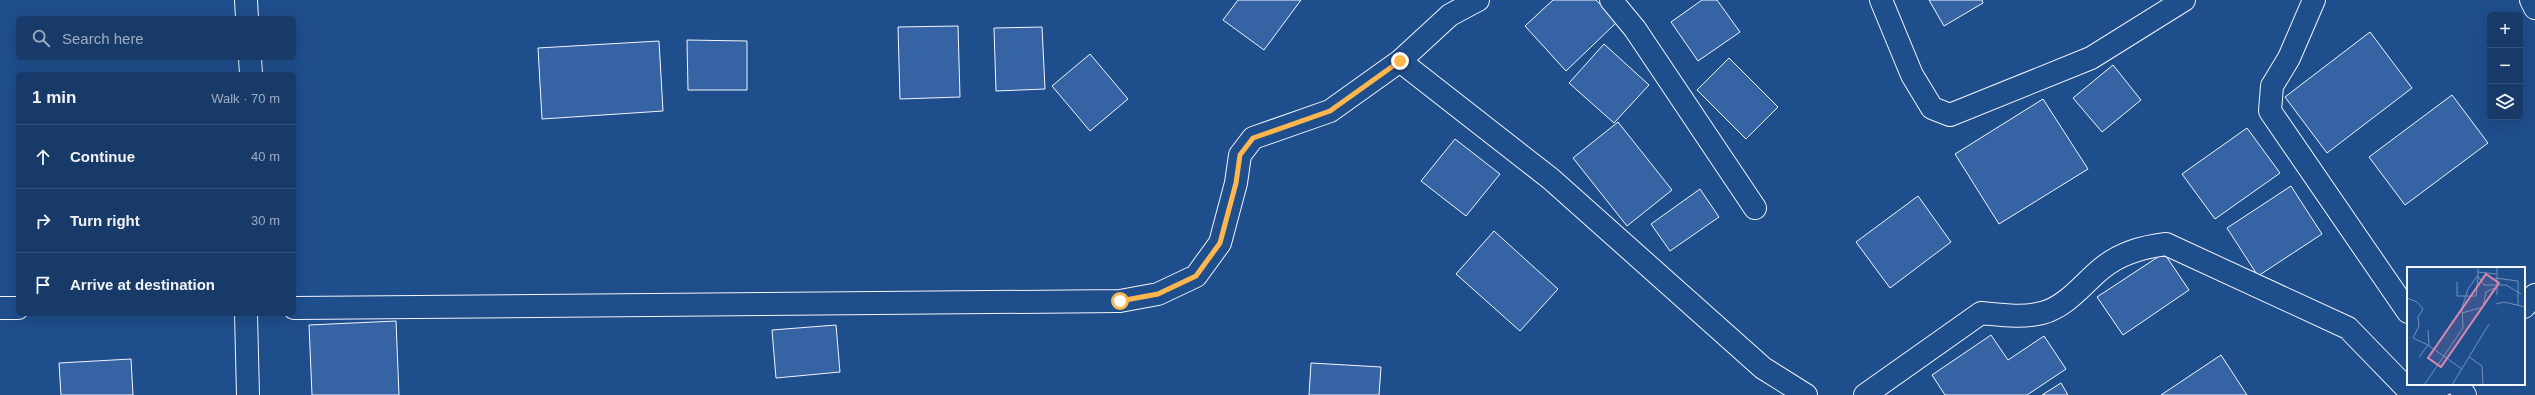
<!DOCTYPE html>
<meta charset="utf-8">
<style>
:root{--surface:#173a69;--page:#244571;--text:#f1f3f6;--muted:#9eadc0;--line:#36547d}
body{margin:0;font-family:Helvetica,sans-serif;background:var(--page);color:var(--text)}
.controls{position:absolute;right:12px;top:12px;display:grid;overflow:hidden;border-radius:6px;box-shadow:0 4px 16px #0002}
.controls button{width:36px;height:36px;display:grid;place-items:center;padding:0;border:0;border-bottom:1px solid var(--line);background:var(--surface);color:var(--text);font:20px sans-serif}
.stop{position:absolute;width:12px;height:12px;margin:-9px;border:3px solid #ffb74d;border-radius:50%;background:#fff}
.stop.end{background:#ffb74d;border-color:#fff;box-shadow:0 1px 4px #0008}
.list{margin:0;padding:0;list-style:none}
h2{display:flex;justify-content:space-between;align-items:center;height:52px;margin:0;padding:0 16px;font-size:17px}
h2 small{font-size:13px;font-weight:400;color:var(--muted)}
.list li{display:grid;grid-template-columns:26px 1fr auto;gap:12px;align-items:center;box-sizing:border-box;height:64px;padding:0 16px;border-top:1px solid var(--line)}
.list b{display:block;font-size:15px;white-space:nowrap}
.list em{font-size:13px;font-style:normal;color:var(--muted)}
.icon{flex:none;width:22px;height:22px;fill:none;stroke:currentColor;stroke-width:2;stroke-linecap:round;stroke-linejoin:round}
.map{position:relative;flex:none;width:2535px;height:395px;overflow:hidden}
.search{position:absolute;background:var(--surface);box-shadow:0 4px 16px #0002;left:16px;top:16px;width:280px;height:44px;display:flex;align-items:center;gap:10px;box-sizing:border-box;padding:0 14px;border-radius:6px;color:var(--muted);font-size:15px}
.panel{position:absolute;background:var(--surface);box-shadow:0 4px 16px #0002;left:16px;top:72px;width:280px;height:244px;border-radius:6px}
.map>svg:first-child{display:block}
</style>
<div class="map">
<svg width="2535" height="395" viewBox="0 0 2535 395">
<rect width="100%" height="100%" fill="#1f4e8c"/>
<!-- building -->
<path fill="#3563a3" stroke="#f2f6ff" d="M 1238,0 L 1301,0 L 1264,50 L 1223,20 Z
M 1553,0 L 1596,0 L 1617,22 L 1566,71 L 1525,26 Z
M 1702,0 L 1717,0 L 1740,32 L 1698,61 L 1671,22 Z
M 1929,0 L 1982,0 L 1983,3 L 1944,26 Z
M 958,26 L 960,97 L 900,99 L 898,27 Z
M 1042,27 L 1045,89 L 996,91 L 994,28 Z
M 2370,32 L 2412,88 L 2327,153 L 2285,97 Z
M 687,40 L 747,41 L 747,90 L 688,90 Z
M 659,41 L 663,111 L 542,119 L 538,48 Z
M 1604,44 L 1649,85 L 1614,123 L 1569,83 Z
M 1090,54 L 1128,99 L 1090,131 L 1052,86 Z
M 1729,58 L 1778,107 L 1746,139 L 1697,90 Z
M 2113,65 L 2141,100 L 2102,132 L 2073,98 Z
M 2452,95 L 2488,143 L 2405,205 L 2369,157 Z
M 2043,99 L 2088,169 L 1999,224 L 1955,154 Z
M 1618,122 L 1672,190 L 1627,226 L 1573,158 Z
M 2247,128 L 2280,173 L 2215,219 L 2182,174 Z
M 1455,139 L 1500,174 L 1466,216 L 1421,181 Z
M 2291,186 L 2322,234 L 2258,276 L 2227,228 Z
M 1700,189 L 1719,217 L 1670,251 L 1651,224 Z
M 1918,196 L 1951,242 L 1890,288 L 1856,242 Z
M 1494,231 L 1558,289 L 1520,331 L 1456,274 Z
M 2164,253 L 2189,290 L 2123,335 L 2097,297 Z
M 396,321 L 399,395 L 312,395 L 309,325 Z
M 836,325 L 840,372 L 776,378 L 772,330 Z
M 1991,335 L 2008,360 L 2044,336 L 2066,369 L 2027,395 L 1945,395 L 1932,375 Z
M 2221,355 L 2247,395 L 2161,395 Z
M 131,359 L 133,395 L 61,395 L 59,363 Z
M 1311,363 L 1381,367 L 1379,395 L 1309,395 Z
M 2061,383 L 2068,395 L 2042,395 Z"/>
<g fill="none" stroke-linecap="round" stroke-linejoin="round">
<defs>
<path id="street" d="M 246,0 L 247,18
M 1611,0 L 1635,29 L 1755,208
M 1881,0 L 1912,75 L 1932,108 L 1950,115 L 2091,58 L 2184,0
M 2314,0 L 2289,58 L 2272,86 L 2270,111 L 2408,312
M 2531,0 L 2535,8
M 250,58 L 251,74
M 1400,61 L 1551,179 L 1763,368 L 1806,395
M 2524,307 L 2535,295
M 0,308 L 18,308
M 294,308 L 1120,301 L 1158,294 L 1196,276 L 1220,243 L 1236,183 L 1240,155 L 1253,138 L 1330,111 L 1400,61 L 1450,15 L 1478,0
M 246,314 L 248,395
M 2457,384 L 2465,395
M 1865,395 L 1981,313 C 2002,315 2022,318 2042,313 C 2066,307 2083,284 2101,269 C 2120,253 2142,247 2166,244 L 2348,328 L 2413,395
M 2426,395 L 2444,384"/>
</defs>
<!-- street casing -->
<use href="#street" stroke="#f2f6ff" stroke-width="24"/>
<!-- street -->
<use href="#street" stroke="#1f4e8c" stroke-width="22"/>
</g>
<g fill="none" stroke-linecap="round" stroke-linejoin="round">
<!-- route -->
<path stroke="#ffb74d" stroke-width="5" d="M 1120,301 L 1158,294 L 1196,276 L 1220,243 L 1236,183 L 1240,155 L 1253,138 L 1330,111 L 1400,61"/>
</g>
<!-- overview -->
<g transform="translate(2407 267)">
<rect width="118" height="118" fill="#1f4e8c"/>
<path fill="none" stroke="#7391ba" stroke-width="1" d="M 90,0 L 90,28M 71,5 L 89,7M 71,9 L 77,18 L 99,18 L 114,27M 88,11 L 111,14 L 111,38M 50,15 L 50,29 L 69,29 L 71,9M 0,31 L 10,35 L 16,42 L 11,50 L 12,59 L 6,71 L 21,78 L 55,102M 89,37 L 97,35 L 118,40M 55,46 L 76,40 L 79,25 L 90,20M 21,63 L 22,78M 12,90 L 21,78M 62,90 L 75,99 L 76,118M 17,118 L 56,61 L 55,41 L 61,22 L 71,8 L 71,0M 45,118 L 82,57"/>
<path fill="#da87ad" fill-opacity="0.15" stroke="#da87ad" stroke-width="2" d="M 79,7 L 92,16 L 34,100 L 21,91 Z"/>
<rect width="118" height="118" fill="none" stroke="#f2f6ff" stroke-width="2"/>
</g>
</svg>
<div class="controls">
<button>+</button>
<button>−</button>
<button><svg class="icon" aria-label="layers" viewBox="0 0 24 24"><path d="M12 4l9 5-9 5-9-5zM3 14l9 5 9-5"/></svg></button>
</div>
<div class="stop" style="left:1120px;top:301px"></div>
<div class="stop end" style="left:1400px;top:61px"></div>
<div class="search"><svg class="icon" aria-label="search" viewBox="0 0 24 24"><circle cx="10" cy="10" r="6"/><path d="M15 15l6 6"/></svg>Search here</div>
<section class="panel">
<h2>1 min<small>Walk · 70 m</small></h2>
<ul class="list">
<li><svg class="icon" aria-label="ahead" viewBox="0 0 24 24"><path d="M12 20V5M6 11l6-6 6 6"/></svg><div><b>Continue</b></div><em>40 m</em></li>
<li><svg class="icon" aria-label="right" viewBox="0 0 24 24"><path d="M7 20v-9h11M14 6l5 5-5 5"/></svg><div><b>Turn right</b></div><em>30 m</em></li>
<li><svg class="icon" aria-label="arrive" viewBox="0 0 24 24"><path d="M6 21V4h12l-3 4 3 4H6"/></svg><div><b>Arrive at destination</b></div></li>
</ul>
</section>
</div>
